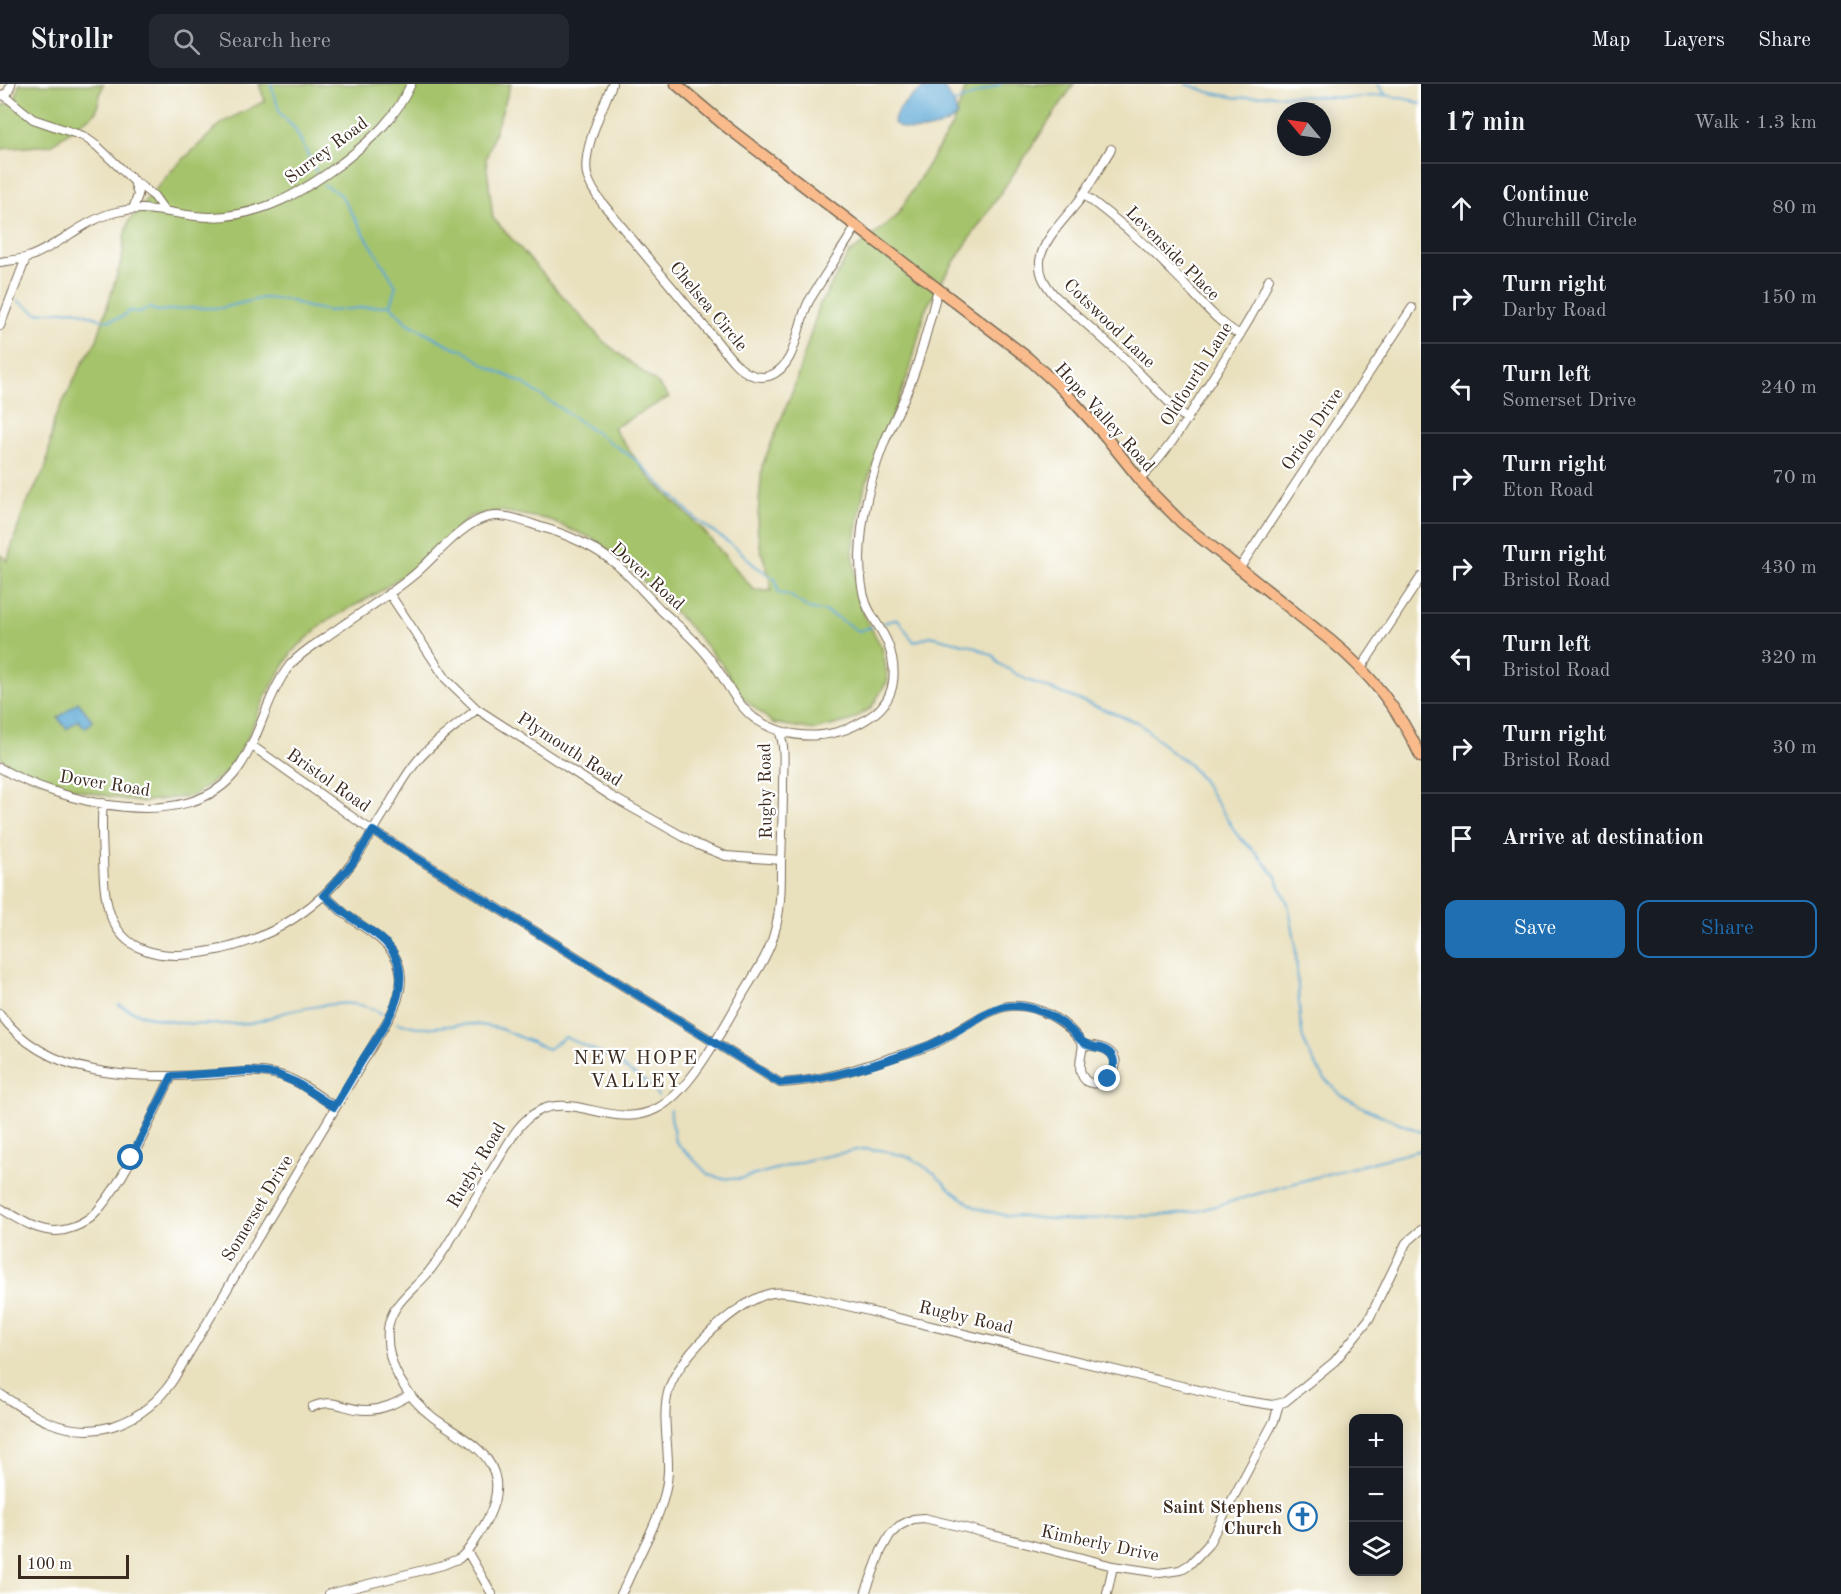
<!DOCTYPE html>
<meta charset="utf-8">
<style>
:root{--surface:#171b24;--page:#242831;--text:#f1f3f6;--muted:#9ea1a6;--line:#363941;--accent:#1f6fb2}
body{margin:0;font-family:"Old Standard TT",serif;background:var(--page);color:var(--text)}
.controls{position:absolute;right:18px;bottom:18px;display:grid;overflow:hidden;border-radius:12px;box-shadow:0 3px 15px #0003}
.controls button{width:54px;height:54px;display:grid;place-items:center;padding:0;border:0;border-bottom:2px solid var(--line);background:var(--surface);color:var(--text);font:30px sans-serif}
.compass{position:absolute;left:1277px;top:18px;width:54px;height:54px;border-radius:50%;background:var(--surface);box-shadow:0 3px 15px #0003;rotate:299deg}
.scale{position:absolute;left:18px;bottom:15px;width:111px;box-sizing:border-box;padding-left:6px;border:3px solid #3b2a1e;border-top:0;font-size:16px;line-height:21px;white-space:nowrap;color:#3b2a1e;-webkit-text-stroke:4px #fff;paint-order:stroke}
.stop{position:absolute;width:18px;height:18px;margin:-14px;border:4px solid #1f6fb2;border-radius:50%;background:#fff}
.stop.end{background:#1f6fb2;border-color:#fff;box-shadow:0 2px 6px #0008}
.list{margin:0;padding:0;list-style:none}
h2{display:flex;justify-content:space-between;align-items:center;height:78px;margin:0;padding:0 24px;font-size:26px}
h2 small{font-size:20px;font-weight:400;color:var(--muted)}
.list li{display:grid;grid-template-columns:39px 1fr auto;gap:18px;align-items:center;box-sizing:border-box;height:90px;padding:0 24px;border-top:2px solid var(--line)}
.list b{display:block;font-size:22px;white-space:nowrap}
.list p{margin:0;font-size:20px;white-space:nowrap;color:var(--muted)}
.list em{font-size:20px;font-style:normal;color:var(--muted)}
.actions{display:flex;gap:12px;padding:18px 24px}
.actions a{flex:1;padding:14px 0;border:2px solid var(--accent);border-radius:12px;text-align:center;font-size:21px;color:var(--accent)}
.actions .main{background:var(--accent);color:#fff}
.icon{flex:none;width:33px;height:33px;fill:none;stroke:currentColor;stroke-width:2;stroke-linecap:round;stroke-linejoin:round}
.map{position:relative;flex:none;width:1421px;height:1510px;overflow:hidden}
header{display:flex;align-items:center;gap:36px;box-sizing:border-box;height:84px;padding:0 30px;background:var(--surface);border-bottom:2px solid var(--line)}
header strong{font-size:28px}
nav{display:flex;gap:33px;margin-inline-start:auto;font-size:21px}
.search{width:420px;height:54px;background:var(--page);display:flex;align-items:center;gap:15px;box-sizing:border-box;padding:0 21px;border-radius:12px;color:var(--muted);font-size:22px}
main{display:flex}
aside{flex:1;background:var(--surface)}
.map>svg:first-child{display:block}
</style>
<header>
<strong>Strollr</strong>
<div class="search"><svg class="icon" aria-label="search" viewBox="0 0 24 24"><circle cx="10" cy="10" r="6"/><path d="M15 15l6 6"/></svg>Search here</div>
<nav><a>Map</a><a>Layers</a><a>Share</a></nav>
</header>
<main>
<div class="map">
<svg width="1421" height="1510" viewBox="0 0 1421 1510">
<rect width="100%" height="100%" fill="#fff"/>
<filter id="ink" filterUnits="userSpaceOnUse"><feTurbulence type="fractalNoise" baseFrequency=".0167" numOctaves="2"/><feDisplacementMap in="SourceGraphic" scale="12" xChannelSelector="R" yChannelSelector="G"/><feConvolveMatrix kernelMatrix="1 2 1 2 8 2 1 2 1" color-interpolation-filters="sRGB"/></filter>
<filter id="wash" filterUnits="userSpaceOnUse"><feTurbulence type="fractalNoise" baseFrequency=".008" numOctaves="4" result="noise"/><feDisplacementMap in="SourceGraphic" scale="24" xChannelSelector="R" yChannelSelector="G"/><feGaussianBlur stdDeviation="1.35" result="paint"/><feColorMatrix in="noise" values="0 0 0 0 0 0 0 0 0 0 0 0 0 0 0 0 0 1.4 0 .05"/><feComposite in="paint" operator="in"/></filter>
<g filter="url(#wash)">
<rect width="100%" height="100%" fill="#e9e0bd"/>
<!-- green -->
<path fill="#a5c36a" stroke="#707644" stroke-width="1.5" d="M 19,0 L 103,0 L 96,28 L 51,61 L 0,65 L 0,22 L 15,17 Z
M 259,0 L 511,0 L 486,75 L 493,134 L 603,257 L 657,299 L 669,313 L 613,344 L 649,393 L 701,444 L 754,506 L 771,507 L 769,491 L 761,467 L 757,444 L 762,382 L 793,306 L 820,220 L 849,170 L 896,133 L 953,40 L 967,0 L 1074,0 L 946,190 L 925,226 L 910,286 L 864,405 L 853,467 L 857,510 L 864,531 L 882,564 L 888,596 L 871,624 L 850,637 L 814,646 L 773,639 L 742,613 L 721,579 L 685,538 L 632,486 L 596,456 L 546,435 L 500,427 L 470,432 L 419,480 L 377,509 L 325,538 L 292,568 L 265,613 L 247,655 L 226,688 L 193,712 L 139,718 L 87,708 L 29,693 L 0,674 L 0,470 L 7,477 L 24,425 L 46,383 L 54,336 L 82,280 L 97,256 L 123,171 L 124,152 L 129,137 L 172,86 L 223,38 L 265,17 Z"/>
<!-- water -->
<path fill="#5ca8d4" stroke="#4c6979" stroke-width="1.5" d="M 929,0 L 941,0 L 954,19 L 957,32 C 944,45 909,53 894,39 C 893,24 918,8 929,0 Z
M 78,618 L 93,637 L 85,644 L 78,636 L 67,645 L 58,634 Z"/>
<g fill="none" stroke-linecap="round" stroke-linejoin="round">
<!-- stream -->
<path stroke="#5ca8d4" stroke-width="2" d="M 271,0 L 280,29 L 295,45 L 316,87
M 1186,0 L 1212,9 L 1238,14 L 1269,11 L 1351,14 L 1386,11
M 1377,0 L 1386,11 L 1411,16 L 1421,20
M 951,20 L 1001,0
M 324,101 L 340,110 L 396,202 L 390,221
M 17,216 L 37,229 L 75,226 L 106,237 L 122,233 L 129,227 L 139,228 L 149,224 L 158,227 L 192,224 L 221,224 L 263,214 L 289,216 L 307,223 L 330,227 L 390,221
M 390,221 L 406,238 L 449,261 L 463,266 L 490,284 L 523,299 L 636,376 L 697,436 L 739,466 L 754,481 L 776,496 L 778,509 L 789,511 L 811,526 L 824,527 L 838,534 L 858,547 L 872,543
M 883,539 L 898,535 L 914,558 L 930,552 L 972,562 L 994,572 L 998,579 L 1027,596 L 1139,639 L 1175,671 L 1186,677 L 1203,697 L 1238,752 L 1255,768 L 1275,791 L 1288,820 L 1295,856 L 1300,935 L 1303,955 L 1312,975 L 1325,995 L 1341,1011 L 1366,1025 L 1421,1048
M 119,921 C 158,942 206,942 249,939 C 260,938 270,933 280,930 C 296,925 337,918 353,920 C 364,921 374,925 383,930
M 397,939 L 423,944 L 473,940 L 498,944 L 548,965 L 565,953 C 589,964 609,971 629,987 C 643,997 648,996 658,1012
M 670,1026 L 675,1057 L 708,1090 L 719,1094 L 740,1095 L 812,1075 L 862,1065 L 881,1066 L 911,1074 L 934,1089 L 951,1106 L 976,1124 L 1003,1131 L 1075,1137 L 1111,1133 L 1171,1131 L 1198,1127 L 1323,1091 L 1421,1066"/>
</g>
</g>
<g filter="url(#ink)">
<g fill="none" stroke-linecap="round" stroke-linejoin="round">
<defs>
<path id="minor" d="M 612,0 C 603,24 582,65 587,91 C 590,102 596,111 603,120 L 733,277 C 742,287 754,296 769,292 C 798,282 796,241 809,217 C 824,192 841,167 856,143
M 4,11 L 33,35 L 83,52 L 97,62 L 134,97 L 154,112 L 164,126
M 0,12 L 8,8 L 11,0
M 1111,65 C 1101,81 1092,98 1081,114 C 1069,131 1042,155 1040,177 C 1039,191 1045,200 1054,211 L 1120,270 L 1187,336
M 1083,110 C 1115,134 1145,159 1172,187 C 1196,210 1211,234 1240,251
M 133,125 L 138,111 L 134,97
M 0,178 C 10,176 22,176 31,172 C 61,160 84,136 116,128 C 153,119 176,133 211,133 C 262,132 303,108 343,78 C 373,54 395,35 411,0
M 0,242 L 26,174
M 1140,395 C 1171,366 1189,330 1212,295 C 1232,262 1255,231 1269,195
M 1239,485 L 1412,224
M 389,509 L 446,595 L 477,625 L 611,712 L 698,761 L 726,772 L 781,776
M 1361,584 L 1421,493
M 251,661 L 362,740 L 780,999 C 821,997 850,987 887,975 C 902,970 917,967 931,961 C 955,952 985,925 1009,922 C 1037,919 1069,938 1083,961 C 1082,969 1078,981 1081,989 C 1091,1017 1134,982 1107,966 C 1100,962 1091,962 1083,961
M 0,684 C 59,718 190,753 238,685 C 260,654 266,612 290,581 C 302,567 318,559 333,548 C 360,529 390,511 415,490 C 435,473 463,438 488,433 C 505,429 525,438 541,443 C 567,450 597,464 617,481 C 633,495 646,511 661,526 C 678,542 696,556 710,575 C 726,595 736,622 757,636 C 794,659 839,656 874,630 C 897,613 897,584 888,560 C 882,545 871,533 866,519 C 861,505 860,487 860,473 C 861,434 870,395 884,359 C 893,337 904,317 912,295 C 923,266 930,235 938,205
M 103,719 C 101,737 102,756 103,774 C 104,809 105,852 145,866 C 169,875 197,870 222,865 C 274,853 320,823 352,779 C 364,764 373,746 384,729 C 395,711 405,691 418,676 C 435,656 458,641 477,625
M 0,930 C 47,995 134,994 206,991 C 230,990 251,985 275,990 C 296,994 317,1011 335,1023
M 0,1124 C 18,1135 42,1151 64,1146 C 77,1143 91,1136 99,1125 C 130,1088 150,1035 172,992
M 0,1310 C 16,1320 31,1331 48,1338 C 97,1358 144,1338 173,1296 L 379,951 C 386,939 394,927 398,914 C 412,868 375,852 345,830 C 338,824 331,817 324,811
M 312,1323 C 335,1313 344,1326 366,1326 C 383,1326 396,1319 410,1311
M 329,1510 L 443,1481 L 460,1474 L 467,1467
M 492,1510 L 467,1467 C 481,1448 499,1422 496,1397 C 492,1365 457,1351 434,1334 C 406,1313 385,1280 388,1245 C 391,1220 412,1207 427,1190 C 443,1171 454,1149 467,1129 C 482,1102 498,1076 514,1050 C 557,988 605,1051 656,1025 C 691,1008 723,944 743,910 C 754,891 768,872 774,850 C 781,827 781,802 781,778 C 782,752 783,726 783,701 C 783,683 786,663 779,647
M 621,1510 C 627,1500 631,1488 637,1477 C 650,1449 667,1419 668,1387 C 669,1361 661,1330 669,1305 C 679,1272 739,1214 773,1209 C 785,1207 798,1211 810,1213 L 1240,1316 L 1272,1321 L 1285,1318 L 1335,1277 L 1369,1235 L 1406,1159 L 1421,1146
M 865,1510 L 881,1467 L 890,1451 L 899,1442 L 913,1435 L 924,1434 L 962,1443 L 1113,1482 L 1160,1489 L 1180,1486 L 1190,1480 L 1208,1461 L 1274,1337 L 1279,1320
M 1107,1510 L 1113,1482"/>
<path id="major" d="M 676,0 L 723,40 L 1028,274 L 1063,306 L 1105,352 L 1145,402 L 1182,439 L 1330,556 C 1369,588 1400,627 1421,673"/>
</defs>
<!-- minor casing -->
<use href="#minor" stroke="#786a56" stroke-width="10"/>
<!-- major casing -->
<use href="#major" stroke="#786a56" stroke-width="13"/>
<!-- minor -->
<use href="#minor" stroke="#fff" stroke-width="8"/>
<!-- major -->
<use href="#major" stroke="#fabb8c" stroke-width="10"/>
</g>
</g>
<g fill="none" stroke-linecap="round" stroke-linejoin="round" filter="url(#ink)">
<!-- route -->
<path stroke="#1f6fb2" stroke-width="8" d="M 131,1074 L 172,992 L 249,987 L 276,990 L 297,999 L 334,1023 C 344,1007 353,991 363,975 C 384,942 421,896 386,859 C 375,847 358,840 345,829 C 338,824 331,817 324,811 L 352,780 L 373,747 L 780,999 C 831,996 883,979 930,961 C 952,953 991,921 1013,922 C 1032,922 1052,930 1067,943 C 1079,952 1080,960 1095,963 C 1115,966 1119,979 1108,995"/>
</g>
<!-- icons -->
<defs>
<symbol id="church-ring" viewBox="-11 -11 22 22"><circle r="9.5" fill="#fff" stroke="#1f6fb2" stroke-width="1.5"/><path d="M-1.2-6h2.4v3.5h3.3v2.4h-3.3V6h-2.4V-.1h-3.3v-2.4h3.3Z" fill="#1f6fb2"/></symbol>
</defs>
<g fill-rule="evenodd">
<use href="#church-ring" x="1286" y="1416" width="33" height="33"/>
</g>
<g text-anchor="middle" stroke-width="4.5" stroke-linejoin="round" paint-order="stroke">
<!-- street labels -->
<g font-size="18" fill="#3b2a1e" stroke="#fff">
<text transform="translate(326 66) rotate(-37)" y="6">Surrey Road</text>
<text transform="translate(1173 169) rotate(45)" y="6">Levenside Place</text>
<text transform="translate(709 222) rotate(50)" y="6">Chelsea Circle</text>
<text transform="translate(1110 239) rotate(44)" y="6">Cotswood Lane</text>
<text transform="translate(1196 290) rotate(-58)" y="6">Oldfourth Lane</text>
<text transform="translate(1105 333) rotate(48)" y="6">Hope Valley Road</text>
<text transform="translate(1312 345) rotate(-56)" y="6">Oriole Drive</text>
<text transform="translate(648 492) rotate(42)" y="6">Dover Road</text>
<text transform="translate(570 665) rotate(33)" y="6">Plymouth Road</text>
<text transform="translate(329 696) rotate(35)" y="6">Bristol Road</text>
<text transform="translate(105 699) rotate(9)" y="6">Dover Road</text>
<text transform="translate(765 707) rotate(-91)" y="6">Rugby Road</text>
<text transform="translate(476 1081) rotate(-59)" y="6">Rugby Road</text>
<text transform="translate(257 1124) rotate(-59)" y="6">Somerset Drive</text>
<text transform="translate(966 1233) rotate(13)" y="6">Rugby Road</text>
<text transform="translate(1100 1459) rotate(12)" y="6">Kimberly Drive</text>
</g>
<!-- poi labels -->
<g font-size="18" font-weight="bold" fill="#3b2a1e" stroke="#fff" text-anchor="end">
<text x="1282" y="1429">Saint Stephens<tspan x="1282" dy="21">Church</tspan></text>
</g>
<!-- neighbourhood labels -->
<g font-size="20" letter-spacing="1.5" fill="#3b2a1e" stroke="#fff">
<text x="636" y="980">NEW HOPE<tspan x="636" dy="23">VALLEY</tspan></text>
</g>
</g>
</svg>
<div class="controls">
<button>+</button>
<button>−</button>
<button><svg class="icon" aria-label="layers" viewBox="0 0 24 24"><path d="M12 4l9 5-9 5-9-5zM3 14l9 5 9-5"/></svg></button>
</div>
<svg class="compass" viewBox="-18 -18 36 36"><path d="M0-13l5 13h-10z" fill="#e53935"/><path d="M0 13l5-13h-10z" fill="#9ea1a6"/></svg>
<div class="scale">100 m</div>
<div class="stop" style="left:131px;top:1074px"></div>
<div class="stop end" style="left:1108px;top:995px"></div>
</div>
<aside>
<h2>17 min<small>Walk · 1.3 km</small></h2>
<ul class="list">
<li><svg class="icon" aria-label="ahead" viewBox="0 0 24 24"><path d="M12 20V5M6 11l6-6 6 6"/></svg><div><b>Continue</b><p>Churchill Circle</p></div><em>80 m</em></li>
<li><svg class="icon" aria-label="right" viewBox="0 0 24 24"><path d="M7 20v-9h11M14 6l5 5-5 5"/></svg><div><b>Turn right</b><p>Darby Road</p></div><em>150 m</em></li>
<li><svg class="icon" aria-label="left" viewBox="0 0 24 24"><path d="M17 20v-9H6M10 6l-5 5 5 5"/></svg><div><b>Turn left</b><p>Somerset Drive</p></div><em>240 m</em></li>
<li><svg class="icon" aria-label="right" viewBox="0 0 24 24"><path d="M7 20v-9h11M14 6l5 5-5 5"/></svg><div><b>Turn right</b><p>Eton Road</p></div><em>70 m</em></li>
<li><svg class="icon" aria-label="right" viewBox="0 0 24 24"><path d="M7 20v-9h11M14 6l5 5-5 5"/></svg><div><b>Turn right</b><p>Bristol Road</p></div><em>430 m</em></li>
<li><svg class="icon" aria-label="left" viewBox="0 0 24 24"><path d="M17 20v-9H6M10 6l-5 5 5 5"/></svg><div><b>Turn left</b><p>Bristol Road</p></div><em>320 m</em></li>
<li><svg class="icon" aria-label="right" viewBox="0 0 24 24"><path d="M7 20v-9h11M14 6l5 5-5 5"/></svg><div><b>Turn right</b><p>Bristol Road</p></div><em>30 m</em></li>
<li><svg class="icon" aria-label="arrive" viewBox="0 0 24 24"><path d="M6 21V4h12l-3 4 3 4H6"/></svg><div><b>Arrive at destination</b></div></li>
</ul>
<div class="actions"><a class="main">Save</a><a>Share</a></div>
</aside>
</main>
